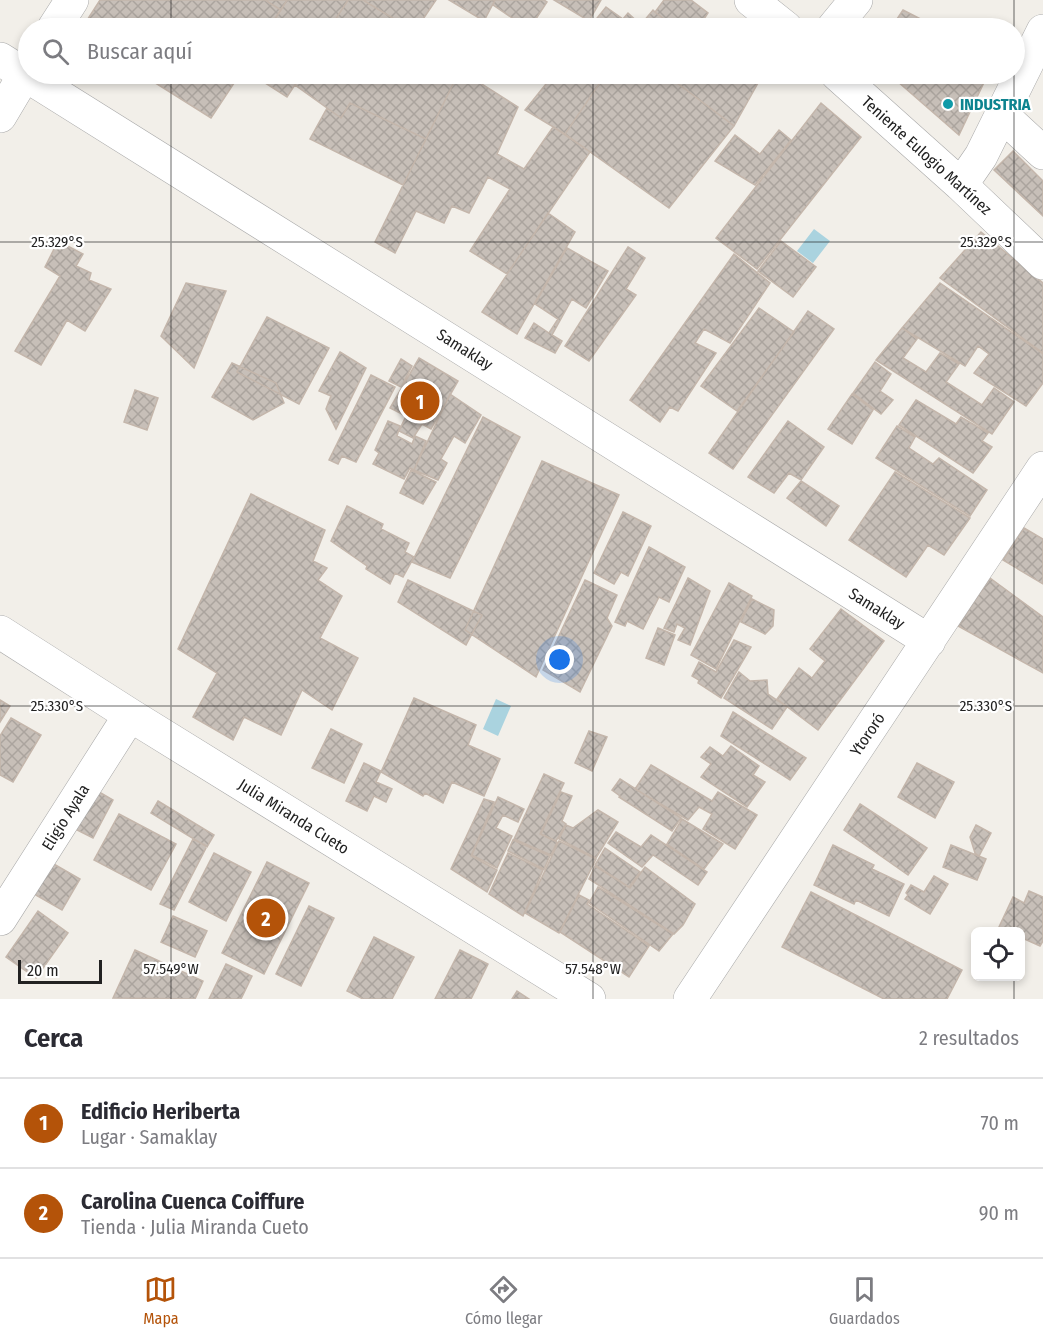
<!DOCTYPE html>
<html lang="es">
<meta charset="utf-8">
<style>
:root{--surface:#fff;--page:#f7f7f7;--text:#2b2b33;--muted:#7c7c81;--line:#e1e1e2;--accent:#b45309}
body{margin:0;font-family:"Fira Sans Condensed",sans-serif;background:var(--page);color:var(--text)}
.controls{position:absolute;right:18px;bottom:18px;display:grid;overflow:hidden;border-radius:9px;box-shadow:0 3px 9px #0003}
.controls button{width:54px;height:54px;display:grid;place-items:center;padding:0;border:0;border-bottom:2px solid var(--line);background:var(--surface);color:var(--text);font:30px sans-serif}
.scale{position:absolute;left:18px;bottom:15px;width:84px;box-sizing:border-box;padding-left:6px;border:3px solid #222;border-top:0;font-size:16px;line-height:21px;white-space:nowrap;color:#222;-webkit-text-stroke:4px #fff;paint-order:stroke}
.you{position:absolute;left:560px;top:660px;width:21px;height:21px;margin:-15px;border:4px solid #fff;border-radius:50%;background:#1a73e8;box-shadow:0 0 0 9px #1a73e833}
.badge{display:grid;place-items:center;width:39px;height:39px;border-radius:50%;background:var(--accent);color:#fff;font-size:20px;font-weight:700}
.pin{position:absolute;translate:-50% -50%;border:3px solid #fff;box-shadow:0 2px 6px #0006}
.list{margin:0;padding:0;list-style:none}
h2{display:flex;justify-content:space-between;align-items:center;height:78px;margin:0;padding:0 24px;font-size:26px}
h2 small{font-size:20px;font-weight:400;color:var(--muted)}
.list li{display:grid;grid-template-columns:39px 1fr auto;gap:18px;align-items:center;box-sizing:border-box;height:90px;padding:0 24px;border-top:2px solid var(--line)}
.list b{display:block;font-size:22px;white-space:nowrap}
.list p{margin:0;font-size:20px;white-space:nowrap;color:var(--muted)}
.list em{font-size:20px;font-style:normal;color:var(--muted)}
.icon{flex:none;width:33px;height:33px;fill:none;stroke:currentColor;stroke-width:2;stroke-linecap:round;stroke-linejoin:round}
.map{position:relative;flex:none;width:1043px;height:999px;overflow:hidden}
.search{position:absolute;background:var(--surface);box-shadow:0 3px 9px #0003;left:18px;right:18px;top:18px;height:66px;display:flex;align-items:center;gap:15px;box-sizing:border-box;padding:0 21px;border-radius:33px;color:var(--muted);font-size:22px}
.sheet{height:258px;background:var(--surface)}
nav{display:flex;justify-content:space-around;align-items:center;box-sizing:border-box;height:84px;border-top:2px solid var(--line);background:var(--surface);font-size:16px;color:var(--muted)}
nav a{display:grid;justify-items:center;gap:3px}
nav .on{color:var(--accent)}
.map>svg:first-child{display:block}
</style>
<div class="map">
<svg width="1043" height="999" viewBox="0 0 1043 999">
<defs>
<pattern id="building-cross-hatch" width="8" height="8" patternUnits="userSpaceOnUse" patternTransform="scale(1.5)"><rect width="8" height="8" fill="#c7bfb8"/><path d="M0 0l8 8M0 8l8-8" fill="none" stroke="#aba49e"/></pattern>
</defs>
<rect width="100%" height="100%" fill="#f2efe9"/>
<!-- water -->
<path fill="#aad3df" d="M 814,229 L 830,241 L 813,263 L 797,251 Z
M 496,699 L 511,706 L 498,736 L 483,729 Z"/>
<!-- building -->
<path fill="url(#building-cross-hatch)" stroke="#c4b6ab" stroke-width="1.5" d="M 100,0 L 265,0 L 281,10 L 269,28 L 82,28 Z
M 265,0 L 287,0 L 281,10 Z
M 287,0 L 348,0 L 330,28 L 269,28 Z
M 348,0 L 363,0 L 409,28 L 330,28 Z
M 363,0 L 436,0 L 417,28 L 409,28 Z
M 449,0 L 495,0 L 484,21 Z
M 495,0 L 544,0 L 547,2 L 530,28 L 527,28 L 493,5 Z
M 554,0 L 601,0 L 589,21 Z
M 664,0 L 691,0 L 708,13 L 698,28 L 676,28 L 655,12 Z
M 606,7 L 623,19 L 628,13 L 640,24 L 637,28 L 589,28 Z
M 653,10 L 655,12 L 676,28 L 638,28 Z
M 903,10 L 938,28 L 891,28 Z
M 141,74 L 240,74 L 211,118 Z
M 251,74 L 302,74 L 287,97 Z
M 302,74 L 458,74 L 426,139 L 350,103 L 341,118 L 295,85 Z
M 458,74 L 466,74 L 518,107 L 497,154 L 524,169 L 553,127 L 590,152 L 507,274 L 470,251 L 510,189 L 488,177 L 469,213 L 452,206 L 444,223 L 416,211 L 395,253 L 375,242 Z
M 554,74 L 606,74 L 565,134 L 525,110 Z
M 606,74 L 665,74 L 734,126 L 669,208 L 565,134 Z
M 665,74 L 763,74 L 734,126 Z
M 889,74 L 988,74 L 959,135 Z
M 350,103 L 426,139 L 403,185 L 310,139 L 327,108 L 341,118 Z
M 821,103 L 861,137 L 757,269 L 716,238 Z
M 779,130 L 791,140 L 755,185 L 715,161 L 735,135 L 760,154 Z
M 1013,151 L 1043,181 L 1043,216 L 994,170 Z
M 548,213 L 575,232 L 517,334 L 482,312 Z
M 981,232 L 1043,283 L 1043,353 L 940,278 Z
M 58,241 L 83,254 L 76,266 L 91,273 L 89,280 L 111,289 L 85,331 L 67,320 L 41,365 L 15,351 L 60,276 L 45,267 Z
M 781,241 L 816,267 L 793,297 L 758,271 Z
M 628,247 L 645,258 L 626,289 L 636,295 L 589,361 L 565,346 Z
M 567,248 L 608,271 L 586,308 L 572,299 L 552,335 L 562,341 L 555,353 L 525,338 L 534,323 L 549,333 L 558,319 L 535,304 Z
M 734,254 L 770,283 L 730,343 L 704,329 L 695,343 L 716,353 L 678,411 L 670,407 L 660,422 L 630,400 Z
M 186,283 L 226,291 L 194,368 L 161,336 Z
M 940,283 L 1043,354 L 1043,383 L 1026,406 L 974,373 L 989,354 L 978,346 L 965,366 L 902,328 Z
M 759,308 L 794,332 L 737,411 L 701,386 Z
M 808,311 L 834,329 L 733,469 L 709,453 Z
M 267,317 L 329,348 L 299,404 L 237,372 Z
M 902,328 L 917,339 L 903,358 L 926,372 L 940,353 L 959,364 L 946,382 L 982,405 L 994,388 L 1014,402 L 992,434 L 876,360 Z
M 340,352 L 366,368 L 336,429 L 326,409 L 331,396 L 319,391 Z
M 419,358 L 458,381 L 431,429 L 422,424 L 413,438 L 399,431 L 406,416 L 390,408 Z
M 401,359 L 412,366 L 401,387 L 389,381 Z
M 875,362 L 891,374 L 880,391 L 893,400 L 881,414 L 853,393 Z
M 232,363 L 276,383 L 284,403 L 253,420 L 212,397 Z
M 371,375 L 395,387 L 356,462 L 342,456 L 338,464 L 329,460 Z
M 135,390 L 158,398 L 147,430 L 124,422 Z
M 450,394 L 481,415 L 465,443 L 454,436 L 441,459 L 447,463 L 438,480 L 414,470 Z
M 852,394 L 873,410 L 852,444 L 828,429 Z
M 916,400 L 956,424 L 961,417 L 988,433 L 982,441 L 992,447 L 973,473 L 899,425 Z
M 483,417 L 520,437 L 450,578 L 412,562 Z
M 388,421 L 400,426 L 397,436 L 412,444 L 415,436 L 426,441 L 414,470 L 410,468 L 404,479 L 373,464 L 379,453 L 375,450 Z
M 788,421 L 824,447 L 801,480 L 789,473 L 774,493 L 748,477 Z
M 897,426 L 915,437 L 909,448 L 933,464 L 939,458 L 987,490 L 970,516 L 876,458 Z
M 542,461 L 619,495 L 536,677 L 465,630 Z
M 411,470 L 436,482 L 423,504 L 400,493 Z
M 895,472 L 970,518 L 944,555 L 928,545 L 906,577 L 849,540 Z
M 801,481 L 839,506 L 826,526 L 787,498 Z
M 251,494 L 325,530 L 313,561 L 327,568 L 318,580 L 342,596 L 320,638 L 358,658 L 332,710 L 302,690 L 281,735 L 244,717 L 233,740 L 193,717 L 217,673 L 178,649 Z
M 347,506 L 383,524 L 381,529 L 409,543 L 405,552 L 414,557 L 403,577 L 395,573 L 390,584 L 366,569 L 367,566 L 331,541 Z
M 623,512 L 651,526 L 628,576 L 621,572 L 614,584 L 594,573 Z
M 1024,528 L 1043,539 L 1043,584 L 1003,560 Z
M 649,547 L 685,567 L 669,602 L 659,597 L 643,629 L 627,621 L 625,626 L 615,622 Z
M 688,578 L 710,591 L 690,645 L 678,640 L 685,628 L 677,624 L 674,632 L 664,628 Z
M 990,578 L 1043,617 L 1043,673 L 958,626 Z
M 408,580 L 482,615 L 466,645 L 398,602 Z
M 585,580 L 617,595 L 607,618 L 612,626 L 580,692 L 543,670 Z
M 729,583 L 752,596 L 716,669 L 691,655 Z
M 752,599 L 774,610 L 773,626 L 765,634 L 741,622 Z
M 841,609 L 884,641 L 818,730 L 777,699 L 799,668 L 812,678 L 825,661 L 810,649 Z
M 658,628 L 675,635 L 664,665 L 646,658 Z
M 734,640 L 751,647 L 721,698 L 698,683 L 699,680 L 692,676 L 699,662 L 716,672 Z
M 739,672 L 750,681 L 767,680 L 768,694 L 787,707 L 772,729 L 724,698 Z
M 414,698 L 476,725 L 468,745 L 500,759 L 484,796 L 452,782 L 443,803 L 425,793 L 423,796 L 381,772 Z
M 0,700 L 10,706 L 0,722 Z
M 733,712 L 806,758 L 790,780 L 721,736 Z
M 11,718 L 41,735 L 13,782 L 0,775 L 0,736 Z
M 331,729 L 362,744 L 344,783 L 312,768 Z
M 589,731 L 607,737 L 592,771 L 575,763 Z
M 731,746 L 759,766 L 753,775 L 765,782 L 747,807 L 701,777 L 711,764 L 701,757 L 710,747 L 723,756 Z
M 364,763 L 381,771 L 376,782 L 392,789 L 386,802 L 374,796 L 367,811 L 346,801 Z
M 917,763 L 954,782 L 935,818 L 898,797 Z
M 651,765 L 712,801 L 718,792 L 757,815 L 735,849 L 703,829 L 712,814 L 699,807 L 688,820 L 635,789 Z
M 544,774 L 564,783 L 540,834 L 557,842 L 551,855 L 514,839 Z
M 620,779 L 681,818 L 672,831 L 619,797 L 620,796 L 612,790 Z
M 94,789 L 113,800 L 93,838 L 73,828 Z
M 561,792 L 572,796 L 562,821 L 566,824 L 556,841 L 541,834 Z
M 498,797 L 524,809 L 518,822 L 503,815 L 496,828 L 512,836 L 497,868 L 472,855 Z
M 484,799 L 494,802 L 471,856 L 497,870 L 487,892 L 451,869 Z
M 158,801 L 214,835 L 207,847 L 151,813 Z
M 860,804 L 927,848 L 908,875 L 844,830 Z
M 598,810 L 618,822 L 596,858 L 559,839 L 566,825 L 573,828 Z
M 119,814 L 176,844 L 151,890 L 94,860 Z
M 682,819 L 723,844 L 704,869 L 667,844 Z
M 976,825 L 991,833 L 979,856 L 975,853 L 970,837 Z
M 616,832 L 641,847 L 651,835 L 707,872 L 698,885 L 653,855 L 642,867 L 608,843 Z
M 193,839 L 207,846 L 174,910 L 160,904 Z
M 513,840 L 550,856 L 544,869 L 508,851 Z
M 559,841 L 596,859 L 559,933 L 525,913 Z
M 833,845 L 874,865 L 872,869 L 904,884 L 889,916 L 856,900 L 854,904 L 814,885 Z
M 951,845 L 986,859 L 977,880 L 943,867 Z
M 605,848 L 640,872 L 629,887 L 595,865 Z
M 214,853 L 251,872 L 226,921 L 189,902 Z
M 508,853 L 543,870 L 523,916 L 489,894 Z
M 267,862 L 309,883 L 264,974 L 222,953 Z
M 52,863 L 80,879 L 62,910 L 34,894 Z
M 595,866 L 630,888 L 645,867 L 695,904 L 683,925 L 674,934 L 589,879 Z
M 934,876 L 948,884 L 930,914 L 905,899 L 908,895 L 906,893 L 911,885 L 924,892 Z
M 598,887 L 673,934 L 659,951 L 589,903 Z
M 1029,891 L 1043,897 L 1043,941 L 1040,946 L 1020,937 L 1020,932 L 1008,932 L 999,927 L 1013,897 L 1024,903 Z
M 811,892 L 962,970 L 947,999 L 884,999 L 782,947 Z
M 579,895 L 589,900 L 587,904 L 649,946 L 629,977 L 560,932 Z
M 309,906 L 334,918 L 301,986 L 276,974 Z
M 38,911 L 68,933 L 36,978 L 6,957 Z
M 173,916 L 207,931 L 195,957 L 161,942 Z
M 374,937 L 414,957 L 392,999 L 363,999 L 347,991 Z
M 135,950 L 203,981 L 195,999 L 113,998 Z
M 460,950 L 488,964 L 471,999 L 435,999 Z
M 226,964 L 252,976 L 241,999 L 209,999 Z
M 517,991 L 529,999 L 512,999 Z"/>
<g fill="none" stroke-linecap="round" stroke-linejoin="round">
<defs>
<path id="minor" d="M 751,0 L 786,28
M 54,28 L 72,0
M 833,28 L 856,0
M 0,59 L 929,641
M 837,74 L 961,185 L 1043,263
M 1002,115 L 1043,153
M 0,116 L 28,69
M 961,185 L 981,156 L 1043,31
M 0,632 L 130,715 L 589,999
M 0,919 L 130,715
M 690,999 L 1043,468"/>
</defs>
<!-- minor casing -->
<use href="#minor" stroke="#a9a9a9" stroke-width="34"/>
<!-- minor -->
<use href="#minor" stroke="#fff" stroke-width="33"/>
</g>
<!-- ticks -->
<path fill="none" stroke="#222" stroke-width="1.5" stroke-opacity="0.45" d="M 171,0 L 171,28M 593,0 L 593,28M 1014,0 L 1014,28M 171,74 L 171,999M 593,74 L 593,999M 1014,74 L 1014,932M 0,242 L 1043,242M 0,706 L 1043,706M 1014,976 L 1014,999"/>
<!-- markers -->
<circle fill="#0f9aa8" stroke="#fff" stroke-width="2" cx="948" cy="104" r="6"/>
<g text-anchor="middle" stroke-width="4.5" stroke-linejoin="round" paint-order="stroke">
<!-- culture labels -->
<g font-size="16" font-weight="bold" fill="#0d838f" stroke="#fff" text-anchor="start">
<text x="960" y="110">INDUSTRIA</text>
</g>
<!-- street labels -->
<g font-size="16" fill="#222" stroke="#fff">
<text transform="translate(927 155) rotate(42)" y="6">Teniente Eulogio Martínez</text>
<text transform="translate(465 349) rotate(32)" y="6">Samaklay</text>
<text transform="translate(877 608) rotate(32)" y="6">Samaklay</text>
<text transform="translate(867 734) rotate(-56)" y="6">Ytororó</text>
<text transform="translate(294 816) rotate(32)" y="6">Julia Miranda Cueto</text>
<text transform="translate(65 817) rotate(-58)" y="6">Eligio Ayala</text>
</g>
</g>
<g font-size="15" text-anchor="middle" fill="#222" stroke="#fff" stroke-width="4.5" stroke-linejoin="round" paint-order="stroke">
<text x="57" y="247">25.329°S</text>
<text x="986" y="247">25.329°S</text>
<text x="57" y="711">25.330°S</text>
<text x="986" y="711">25.330°S</text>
<text x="171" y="974">57.549°W</text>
<text x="593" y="974">57.548°W</text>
</g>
</svg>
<div class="controls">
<button><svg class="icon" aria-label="locate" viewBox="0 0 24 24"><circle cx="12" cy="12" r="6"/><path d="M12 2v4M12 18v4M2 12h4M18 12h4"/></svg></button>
</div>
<div class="scale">20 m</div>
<div class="you"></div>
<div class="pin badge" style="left:420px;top:401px">1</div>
<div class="pin badge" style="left:266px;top:918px">2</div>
<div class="search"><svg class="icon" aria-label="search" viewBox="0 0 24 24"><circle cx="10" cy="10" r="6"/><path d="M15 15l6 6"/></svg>Buscar aquí</div>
</div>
<section class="sheet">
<h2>Cerca<small>2 resultados</small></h2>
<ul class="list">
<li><span class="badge">1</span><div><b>Edificio Heriberta</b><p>Lugar · Samaklay</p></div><em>70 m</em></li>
<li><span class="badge">2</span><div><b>Carolina Cuenca Coiffure</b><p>Tienda · Julia Miranda Cueto</p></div><em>90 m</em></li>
</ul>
</section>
<nav>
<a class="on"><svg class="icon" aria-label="map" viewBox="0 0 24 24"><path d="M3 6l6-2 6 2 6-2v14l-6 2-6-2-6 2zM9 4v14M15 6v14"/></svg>Mapa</a>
<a><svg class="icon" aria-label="directions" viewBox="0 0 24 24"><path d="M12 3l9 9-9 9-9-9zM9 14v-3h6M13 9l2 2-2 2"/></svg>Cómo llegar</a>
<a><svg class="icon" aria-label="saved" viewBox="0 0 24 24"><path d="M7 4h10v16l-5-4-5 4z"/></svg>Guardados</a>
</nav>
